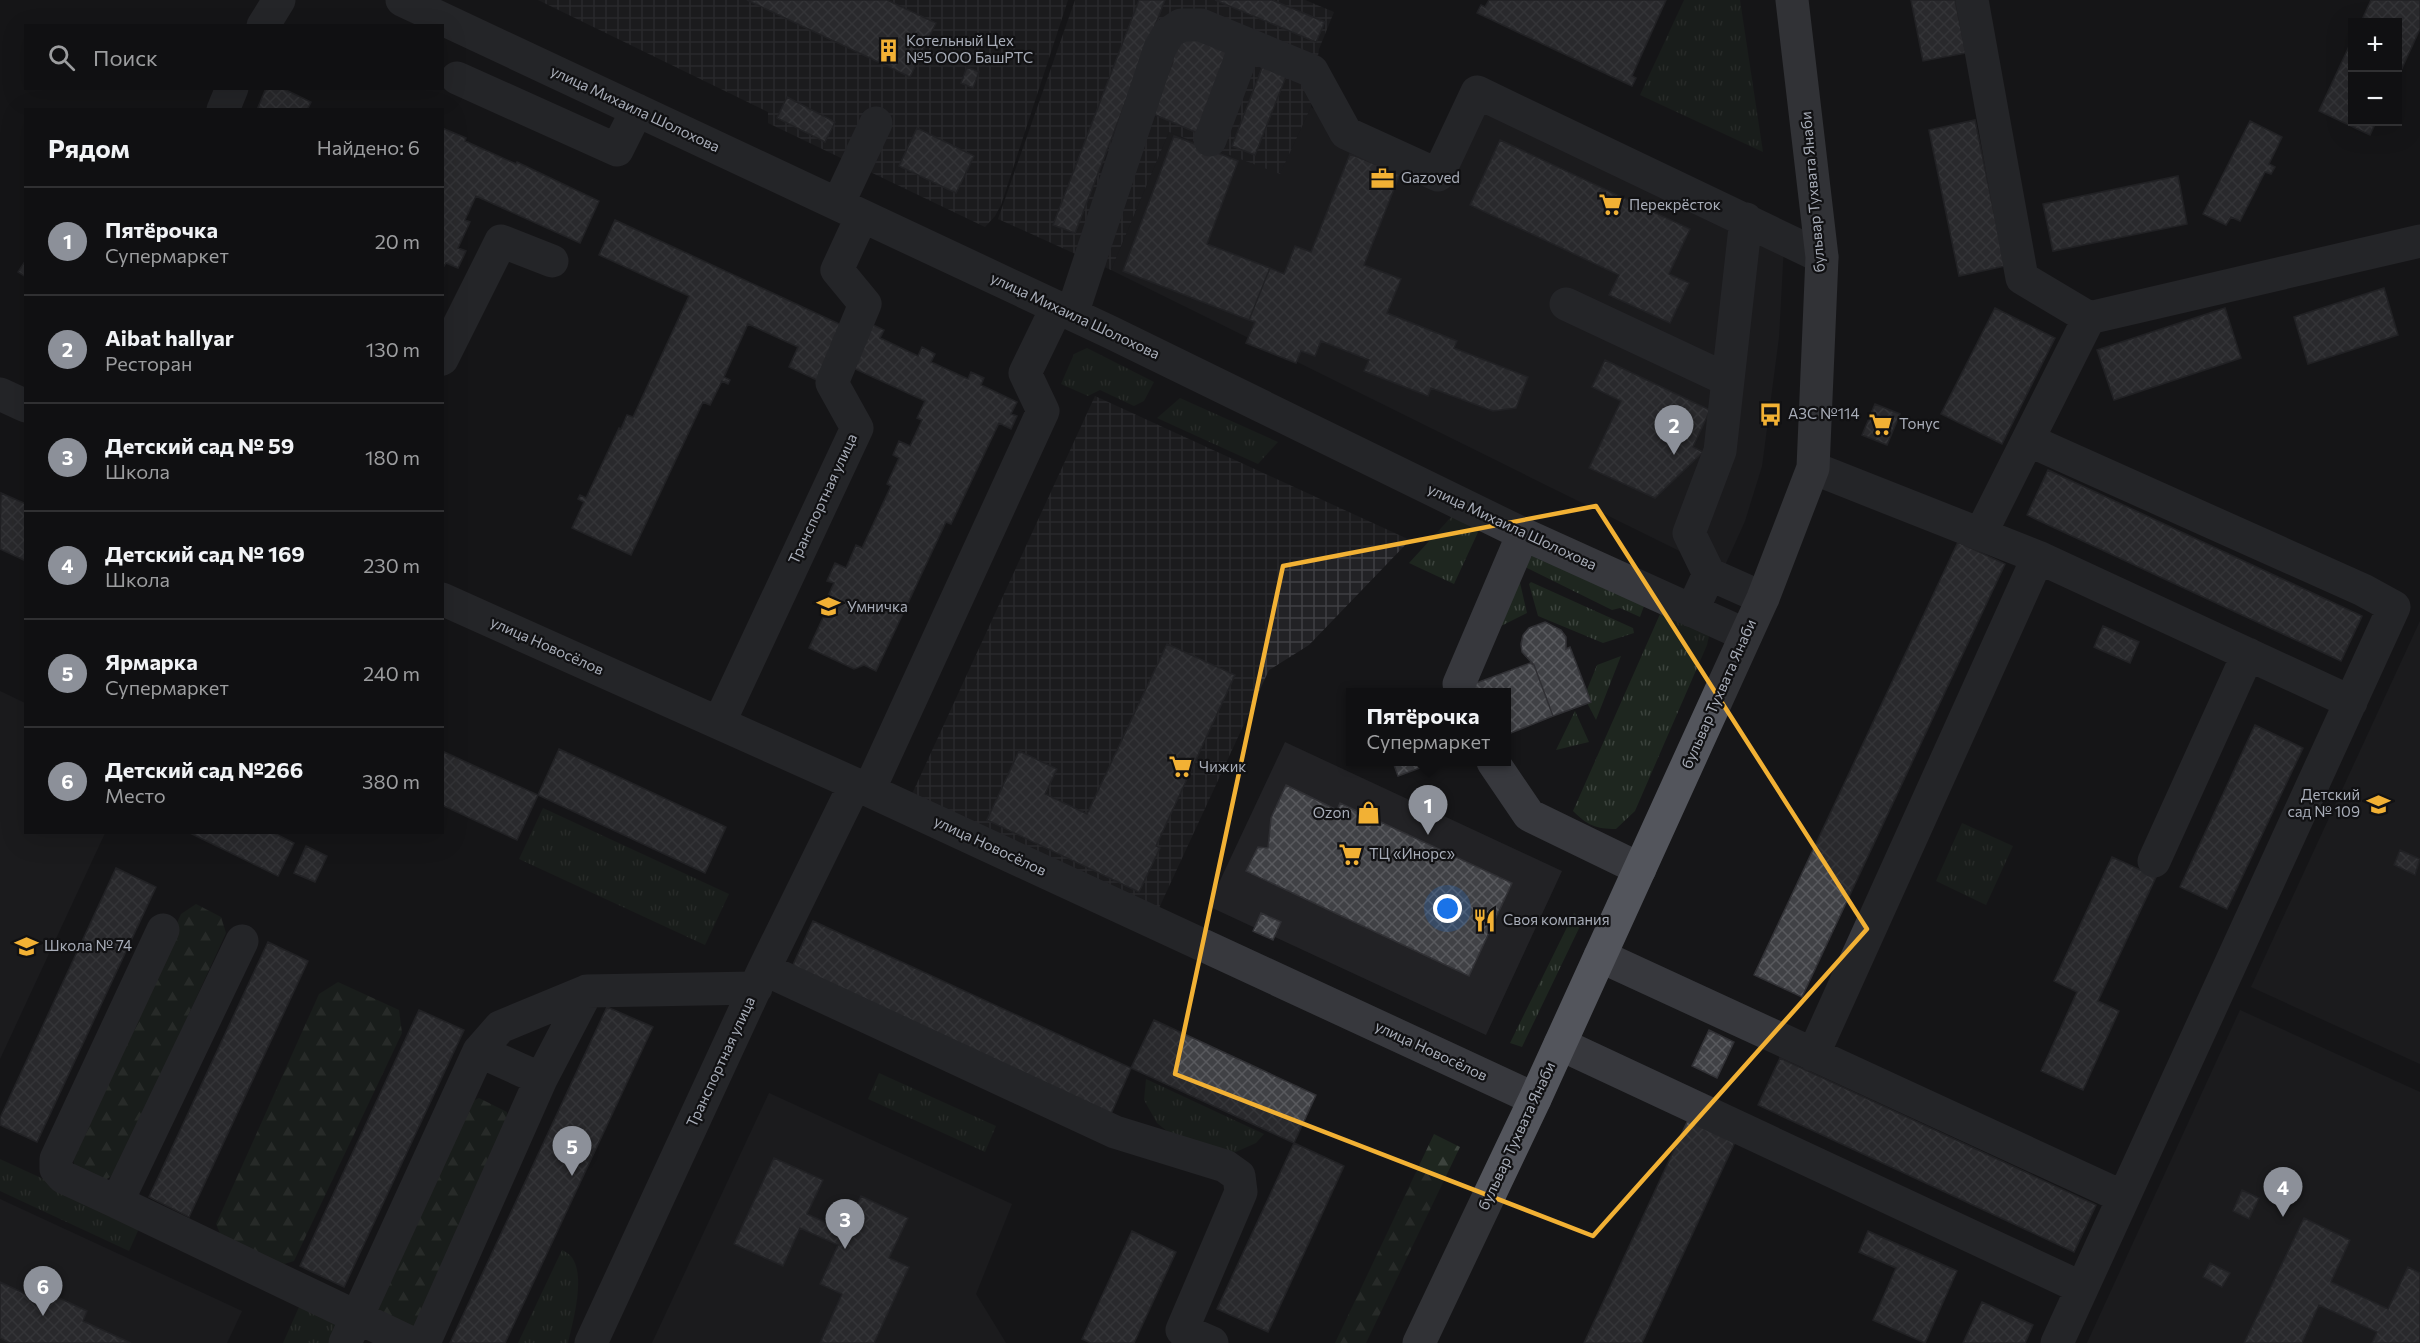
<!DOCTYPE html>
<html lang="ru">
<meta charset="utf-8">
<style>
:root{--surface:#101012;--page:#19191b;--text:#f1f3f6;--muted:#9c9d9f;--line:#303032;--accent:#8c9099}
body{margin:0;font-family:Commissioner,sans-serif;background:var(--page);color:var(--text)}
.controls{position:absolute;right:18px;top:18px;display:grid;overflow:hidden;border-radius:0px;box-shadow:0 6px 24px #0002}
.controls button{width:54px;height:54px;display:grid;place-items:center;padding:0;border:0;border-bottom:2px solid var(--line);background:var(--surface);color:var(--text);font:30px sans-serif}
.you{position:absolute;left:1448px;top:909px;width:21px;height:21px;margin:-15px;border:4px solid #fff;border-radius:50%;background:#1a73e8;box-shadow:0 0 0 9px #1a73e833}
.badge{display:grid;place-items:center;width:39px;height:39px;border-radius:50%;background:var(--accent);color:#fff;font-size:20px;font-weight:700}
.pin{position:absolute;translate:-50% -50px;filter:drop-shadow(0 2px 3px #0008)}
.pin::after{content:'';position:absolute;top:32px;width:21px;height:18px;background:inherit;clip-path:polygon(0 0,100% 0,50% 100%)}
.popup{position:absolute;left:1346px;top:688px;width:165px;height:78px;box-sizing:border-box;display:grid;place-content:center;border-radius:0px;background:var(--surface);filter:drop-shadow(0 2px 4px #0005);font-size:20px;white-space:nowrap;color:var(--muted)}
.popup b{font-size:22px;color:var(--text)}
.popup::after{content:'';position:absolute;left:50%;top:100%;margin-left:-12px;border:12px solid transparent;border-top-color:var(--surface)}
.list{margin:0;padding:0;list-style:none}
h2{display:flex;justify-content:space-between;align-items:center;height:78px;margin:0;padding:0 24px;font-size:26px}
h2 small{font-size:20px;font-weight:400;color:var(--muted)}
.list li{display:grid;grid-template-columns:39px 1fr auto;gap:18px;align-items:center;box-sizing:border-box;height:108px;padding:0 24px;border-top:2px solid var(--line)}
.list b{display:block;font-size:22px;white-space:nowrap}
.list p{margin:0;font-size:20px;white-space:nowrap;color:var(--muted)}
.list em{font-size:20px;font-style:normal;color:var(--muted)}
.icon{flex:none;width:33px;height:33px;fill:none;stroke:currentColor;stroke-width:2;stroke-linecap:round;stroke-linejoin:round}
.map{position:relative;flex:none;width:2420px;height:1343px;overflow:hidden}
.search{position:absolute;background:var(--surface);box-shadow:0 6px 24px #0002;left:24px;top:24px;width:420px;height:66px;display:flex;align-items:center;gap:15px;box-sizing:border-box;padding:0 21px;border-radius:0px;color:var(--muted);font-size:22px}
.panel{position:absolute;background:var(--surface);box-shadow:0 6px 24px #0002;left:24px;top:108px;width:420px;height:726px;border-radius:0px}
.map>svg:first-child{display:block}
</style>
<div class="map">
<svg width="2420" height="1343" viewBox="0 0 2420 1343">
<defs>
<pattern id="industrial-grid" width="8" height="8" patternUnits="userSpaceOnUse" patternTransform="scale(1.5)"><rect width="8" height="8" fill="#222225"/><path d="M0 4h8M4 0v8" fill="none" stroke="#3f3f43"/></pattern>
<pattern id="grass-tufts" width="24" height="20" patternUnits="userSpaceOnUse" patternTransform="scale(1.5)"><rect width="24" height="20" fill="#1e261f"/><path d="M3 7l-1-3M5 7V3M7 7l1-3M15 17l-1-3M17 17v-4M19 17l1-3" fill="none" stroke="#3c433d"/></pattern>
<pattern id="forest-firs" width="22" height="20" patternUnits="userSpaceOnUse" patternTransform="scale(1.5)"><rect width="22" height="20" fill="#1e261f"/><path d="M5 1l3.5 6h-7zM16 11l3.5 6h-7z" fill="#3c433d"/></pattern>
<pattern id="building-cross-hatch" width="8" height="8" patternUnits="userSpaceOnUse" patternTransform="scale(1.5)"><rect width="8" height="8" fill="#404145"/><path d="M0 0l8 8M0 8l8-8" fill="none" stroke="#595a5e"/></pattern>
</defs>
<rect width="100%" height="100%" fill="#161618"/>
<!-- built -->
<path fill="#222225" d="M 1311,107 L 1442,186 L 1477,107 L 1784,245 L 1779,337 L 1762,466 L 1745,521 L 1722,572 L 1111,270 L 1169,132 L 1280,173 Z
M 2420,621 L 2420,1064 L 2251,987 Z
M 0,691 L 25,703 L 26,832 L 105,833 L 0,1059 Z
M 1285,742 L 1562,871 L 1486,1035 L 1208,906 Z
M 2240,1010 L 2420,1092 L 2420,1343 L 2087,1343 Z
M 769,1093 L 1012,1204 L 976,1294 L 1006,1343 L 652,1343 Z
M 0,1199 L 242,1311 L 227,1343 L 0,1343 Z"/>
<!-- industrial -->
<path fill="url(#industrial-grid)" d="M 538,0 L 1068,0 L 1001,205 L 995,216 L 985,227 L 768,123 L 768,112 Z
M 1075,0 L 1305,0 L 1334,12 L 1319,49 L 1311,107 L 1280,174 L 1169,132 L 1111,270 L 998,219 Z
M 1095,396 L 1410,540 L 1309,645 L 1269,670 L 1159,908 L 912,794 Z"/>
<!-- grass -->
<path fill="url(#grass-tufts)" d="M 1684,0 L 1740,0 L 1763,152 L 1640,95 Z
M 1087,348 L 1154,382 L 1144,401 L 1134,406 L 1100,390 L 1088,396 L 1061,384 L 1074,354 Z
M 1180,398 L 1278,442 L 1258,464 L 1157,418 Z
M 1453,515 L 1480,528 L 1454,584 L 1409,563 Z
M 1538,552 L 1647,598 L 1640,617 L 1620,608 L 1612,610 L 1523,566 L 1525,561 Z
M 1518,574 L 1527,613 L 1501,626 Z
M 1531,582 L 1633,628 L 1634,633 L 1603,643 L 1538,616 L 1529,584 Z
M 1664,605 L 1709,636 L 1707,645 L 1635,811 L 1616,829 C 1596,829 1587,825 1573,811 Z
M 1621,656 L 1596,720 L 1584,697 L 1597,665 Z
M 1575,711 L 1589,742 L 1556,750 Z
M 543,808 L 729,894 L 705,945 L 519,859 Z
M 1962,823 L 2013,846 L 1986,905 L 1936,881 Z
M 1574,913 L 1583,920 L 1522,1047 L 1510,1043 Z
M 879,1073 L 996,1126 L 985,1152 L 868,1099 Z
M 1146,1079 L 1264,1134 L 1256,1143 L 1229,1155 L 1178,1140 L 1157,1123 L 1144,1100 Z
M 0,1159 L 141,1224 L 129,1251 L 0,1191 Z
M 562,1250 C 566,1252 571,1255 573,1259 C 585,1279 573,1321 568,1343 L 518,1343 Z
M 303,1298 L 350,1319 L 339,1343 L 283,1343 Z"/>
<!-- forest -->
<path fill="url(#forest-firs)" d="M 196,904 L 221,917 L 226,933 L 116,1173 L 99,1184 L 76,1173 L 72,1154 L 181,914 Z
M 338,982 L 399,1010 L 402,1033 L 294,1261 L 271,1268 L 224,1243 L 216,1224 L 319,994 Z
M 479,1098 L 507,1112 L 509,1128 L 422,1330 L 373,1317 L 466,1104 Z
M 1434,1134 L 1460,1147 L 1366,1343 L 1335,1343 Z"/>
<!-- building -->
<path fill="url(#building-cross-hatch)" stroke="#303034" stroke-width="1.5" d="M 747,0 L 887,0 L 936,23 L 910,77 Z
M 1139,0 L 1165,0 L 1075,233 L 1053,225 Z
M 1215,0 L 1272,0 L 1325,22 L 1316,42 Z
M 1489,0 L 1666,0 L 1632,76 L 1636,78 L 1632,86 L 1477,13 L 1481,5 L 1485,7 Z
M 1911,0 L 1955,0 L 1966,53 L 1923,61 Z
M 2371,0 L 2420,0 L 2420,29 L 2398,77 L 2398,22 L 2361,22 Z
M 1185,31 L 1240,48 L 1202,135 L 1151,113 L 1173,62 L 1169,59 Z
M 2352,40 L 2352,122 L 2376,122 L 2370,135 L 2319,111 Z
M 1265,60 L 1289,69 L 1255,155 L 1232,146 Z
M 967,67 L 979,72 L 973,88 L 961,83 Z
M 266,88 L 282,88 L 311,102 L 307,110 L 257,110 Z
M 787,97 L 835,122 L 825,142 L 777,118 Z
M 1975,120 L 2005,266 L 1959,276 L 1929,130 Z
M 2250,121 L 2282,137 L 2269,164 L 2275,167 L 2271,174 L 2265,172 L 2240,221 L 2231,217 L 2226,225 L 2203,214 Z
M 442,128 L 466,138 L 465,141 L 516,164 L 517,162 L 599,201 L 580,243 L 476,196 L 465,220 L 470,222 L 458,248 L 466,251 L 458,268 L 446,263 L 442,269 Z
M 917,128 L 974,156 L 956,193 L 899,166 Z
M 1174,136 L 1238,161 L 1207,244 L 1270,268 L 1249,320 L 1123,271 Z
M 1500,140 L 1690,229 L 1669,274 L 1689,283 L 1670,323 L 1609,295 L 1619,275 L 1470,205 Z
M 1350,154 L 1400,174 L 1364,265 L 1401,279 L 1387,313 L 1457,341 L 1454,348 L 1528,377 L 1516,408 L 1493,411 L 1431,388 L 1428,396 L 1364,371 L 1369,360 L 1321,341 L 1315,356 L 1301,351 L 1296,363 L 1246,343 L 1255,322 L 1249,320 L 1270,268 L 1284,274 L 1295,246 L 1311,252 Z
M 2178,176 L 2187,224 L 2053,251 L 2043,204 Z
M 615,220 L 846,327 L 821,382 L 789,367 L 798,347 L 748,324 L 724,377 L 730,380 L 728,384 L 722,381 L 710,405 L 703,402 L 631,555 L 572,528 L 584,502 L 578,499 L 580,495 L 586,498 L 619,428 L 621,429 L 627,415 L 633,417 L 689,296 L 599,255 Z
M 26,260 L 26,277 L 18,272 Z
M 2384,288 L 2398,335 L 2308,364 L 2294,317 Z
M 1995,308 L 2055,338 L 2002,444 L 1941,414 Z
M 2225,308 L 2241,358 L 2114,400 L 2097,350 Z
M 873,325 L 884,330 L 880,338 L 918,356 L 922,347 L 935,354 L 931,362 L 968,379 L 971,372 L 984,378 L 981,385 L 1017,402 L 1011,414 L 1017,416 L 1011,429 L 999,423 L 951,524 L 946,522 L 876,671 L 864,665 L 854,669 L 809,648 L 826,611 L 822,609 L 834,583 L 827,581 L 835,563 L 846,568 L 856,545 L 862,548 L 891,486 L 887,484 L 899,458 L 893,455 L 899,441 L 910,446 L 922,420 L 917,418 L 925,401 L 853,368 Z
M 1605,360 L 1710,410 L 1693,447 L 1703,452 L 1655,498 L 1589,468 L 1621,401 L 1592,387 Z
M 1875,404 L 1900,414 L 1887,445 L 1862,435 Z
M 2048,470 L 2362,616 L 2341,661 L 2027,515 Z
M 1,493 L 26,504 L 26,561 L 0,549 Z
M 1958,542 L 2005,564 L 1802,997 L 1754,975 Z
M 1545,622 L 1561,630 L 1566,637 L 1566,649 L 1570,647 L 1591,702 L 1553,716 L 1534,665 L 1522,652 L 1521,644 L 1523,635 L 1529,628 Z
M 2103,626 L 2139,642 L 2130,663 L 2094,647 Z
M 1167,644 L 1235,675 L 1156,846 L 1160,848 L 1139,892 L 987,820 L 1019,751 L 1057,769 L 1045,794 L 1087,814 Z
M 1530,663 L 1534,665 L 1553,716 L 1506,735 L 1506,692 L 1452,692 Z
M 2255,725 L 2303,748 L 2227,909 L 2180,887 Z
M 559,749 L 726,827 L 705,873 L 538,795 Z
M 442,751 L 538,795 L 517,840 L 442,805 Z
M 1393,762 L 1436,762 L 1398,776 Z
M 1286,785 L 1337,810 L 1340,803 L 1512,883 L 1469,976 L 1246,871 L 1258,847 L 1268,848 L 1271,818 Z
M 188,832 L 272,832 L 294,843 L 278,876 Z
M 306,846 L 327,856 L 315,882 L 294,873 Z
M 2400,850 L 2420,859 L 2415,875 L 2394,865 Z
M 2112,857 L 2156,877 L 2098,1001 L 2119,1011 L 2083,1090 L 2041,1071 L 2077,992 L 2054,981 Z
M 116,868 L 156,887 L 37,1142 L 0,1125 L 0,1118 Z
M 1261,913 L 1281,922 L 1273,940 L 1253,931 Z
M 813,921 L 1131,1068 L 1111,1114 L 792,967 Z
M 268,942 L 308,961 L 189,1217 L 149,1197 Z
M 607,1007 L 653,1027 L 505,1343 L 450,1343 Z
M 419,1010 L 464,1030 L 344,1287 L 300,1266 Z
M 1154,1020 L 1316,1095 L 1294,1143 L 1131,1068 Z
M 1709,1030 L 1734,1042 L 1717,1078 L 1692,1066 Z
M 1780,1058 L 2096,1205 L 2074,1252 L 1758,1105 Z
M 1688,1120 L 1735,1142 L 1642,1343 L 1584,1343 Z
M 1294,1143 L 1344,1166 L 1268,1332 L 1217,1309 Z
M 774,1158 L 823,1180 L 807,1214 L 844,1231 L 861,1196 L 908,1218 L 889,1258 L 909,1267 L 874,1343 L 820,1343 L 842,1294 L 820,1284 L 838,1245 L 800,1228 L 783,1266 L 734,1244 Z
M 2242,1190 L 2259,1198 L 2249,1219 L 2233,1211 Z
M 2304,1218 L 2350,1240 L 2331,1282 L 2388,1309 L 2408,1267 L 2420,1273 L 2420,1343 L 2372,1343 L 2377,1332 L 2319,1305 L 2302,1343 L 2244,1343 Z
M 1132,1231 L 1176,1252 L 1134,1343 L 1091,1343 L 1082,1339 Z
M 1868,1231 L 1957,1271 L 1925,1343 L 1873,1320 L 1896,1268 L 1859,1252 Z
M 2210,1263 L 2230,1273 L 2222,1287 L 2203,1277 Z
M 0,1282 L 34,1298 L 38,1288 L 87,1311 L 83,1321 L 131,1343 L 10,1343 L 0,1338 Z
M 1982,1302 L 2033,1325 L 2025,1343 L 1963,1343 Z"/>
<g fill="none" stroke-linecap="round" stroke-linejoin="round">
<!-- minor -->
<path stroke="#37383d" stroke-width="33" d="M 402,0 L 1110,332 L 1523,534 L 1746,635
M 1972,0 L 2022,278 L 2089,318
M 263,26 L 279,0
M 457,78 L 617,150 L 637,110
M 223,110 L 232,88
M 1210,140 L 1246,44
M 838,204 L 876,123
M 1566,304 L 1728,380
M 1072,314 L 1160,48 L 1169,33 L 1181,25 L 1201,25 L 1312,71 L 1346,133 L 1438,175 L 1477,92 L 1822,257
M 442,359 L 501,241 L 552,261
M 0,394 L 26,406
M 2028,440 L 2363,590 L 2394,607 L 2057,1343
M 1813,468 L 2038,557 L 1813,1055
M 1981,533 L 2089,318 L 2420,241
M 2038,557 L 2351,702
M 1709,574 L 1763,598
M 442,599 L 855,784 L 1535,1099
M 1692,611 L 1709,574 L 1689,533 L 1720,451 L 1746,219
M 1459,684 L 1523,534
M 719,723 L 857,428 L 832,383 L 865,304 L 837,270 L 862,216
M 1493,762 L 1529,815 L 1640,869
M 869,790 L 1043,411 L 1025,373 L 1057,307
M 2154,861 L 2248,654
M 163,930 L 56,1159 L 56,1169 L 63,1177 L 117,1202 L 242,941
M 1600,956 L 2123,1197
M 764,969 L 1115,1132 L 1225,1166 L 1239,1176 L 1241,1192 L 1182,1330 L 1212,1343
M 1560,1044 L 2082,1288
M 479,1051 L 500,1027 L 587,991
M 117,1202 L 411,1343
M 345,1343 L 479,1051 L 541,1079
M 424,1343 L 541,1079 L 587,991 L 756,988
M 591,1343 L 764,969 L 855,784"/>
<!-- major -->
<path stroke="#53555c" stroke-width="33" d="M 1419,1343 L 1535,1099 L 1763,598 L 1813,468 L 1822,257 L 1792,0"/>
</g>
<!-- marked area -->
<path d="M0 0H2420V1343H0ZM 1596,506 L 1867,929 L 1593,1236 L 1175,1074 L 1283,566 Z" fill="#161618" fill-opacity=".55" fill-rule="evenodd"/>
<path fill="none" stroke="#f2b134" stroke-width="4.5" stroke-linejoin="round" d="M 1596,506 L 1867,929 L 1593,1236 L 1175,1074 L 1283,566 Z"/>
<!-- icons -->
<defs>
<symbol id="building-bare" viewBox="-9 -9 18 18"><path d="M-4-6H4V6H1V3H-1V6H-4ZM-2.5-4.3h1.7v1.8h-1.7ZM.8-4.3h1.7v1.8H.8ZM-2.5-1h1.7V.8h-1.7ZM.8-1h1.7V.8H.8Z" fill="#f2b134" stroke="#111113" stroke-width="2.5" paint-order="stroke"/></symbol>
<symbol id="office-bare" viewBox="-9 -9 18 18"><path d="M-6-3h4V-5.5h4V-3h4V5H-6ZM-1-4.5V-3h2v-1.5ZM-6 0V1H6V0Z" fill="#f2b134" stroke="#111113" stroke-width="2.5" paint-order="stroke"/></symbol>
<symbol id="supermarket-bare" viewBox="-9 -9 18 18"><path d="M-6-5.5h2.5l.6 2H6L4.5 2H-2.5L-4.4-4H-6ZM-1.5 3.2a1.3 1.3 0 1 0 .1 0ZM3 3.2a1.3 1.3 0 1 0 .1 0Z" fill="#f2b134" stroke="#111113" stroke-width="2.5" paint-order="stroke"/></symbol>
<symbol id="bus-bare" viewBox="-9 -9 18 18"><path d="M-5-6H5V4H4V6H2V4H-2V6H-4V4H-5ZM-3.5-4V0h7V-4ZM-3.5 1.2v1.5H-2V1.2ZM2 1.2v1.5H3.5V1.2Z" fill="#f2b134" stroke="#111113" stroke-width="2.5" paint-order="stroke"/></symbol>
<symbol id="school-bare" viewBox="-9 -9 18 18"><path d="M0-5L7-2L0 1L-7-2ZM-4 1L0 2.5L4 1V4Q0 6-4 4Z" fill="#f2b134" stroke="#111113" stroke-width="2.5" paint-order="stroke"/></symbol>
<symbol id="shop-bare" viewBox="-9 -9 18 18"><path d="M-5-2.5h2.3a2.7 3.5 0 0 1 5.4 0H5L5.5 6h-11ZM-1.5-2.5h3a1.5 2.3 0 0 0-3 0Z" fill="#f2b134" stroke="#111113" stroke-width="2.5" paint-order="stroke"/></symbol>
<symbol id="restaurant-bare" viewBox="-9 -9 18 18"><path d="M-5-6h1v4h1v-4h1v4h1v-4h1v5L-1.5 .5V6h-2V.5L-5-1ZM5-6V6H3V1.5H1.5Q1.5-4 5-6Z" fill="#f2b134" stroke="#111113" stroke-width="2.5" paint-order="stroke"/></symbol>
</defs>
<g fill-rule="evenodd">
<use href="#building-bare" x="872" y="34" width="33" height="33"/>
<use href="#office-bare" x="1366" y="162" width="33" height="33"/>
<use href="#supermarket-bare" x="1594" y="188" width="33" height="33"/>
<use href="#bus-bare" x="1754" y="398" width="33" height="33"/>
<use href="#supermarket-bare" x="1864" y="408" width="33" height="33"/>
<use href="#school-bare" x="812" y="590" width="33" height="33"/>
<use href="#supermarket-bare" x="1164" y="750" width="33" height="33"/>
<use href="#school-bare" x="2362" y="788" width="33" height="33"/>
<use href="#shop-bare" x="1352" y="796" width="33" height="33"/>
<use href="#supermarket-bare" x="1334" y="838" width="33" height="33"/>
<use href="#restaurant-bare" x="1468" y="904" width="33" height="33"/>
<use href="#school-bare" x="10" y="930" width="33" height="33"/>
</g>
<g text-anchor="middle" stroke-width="4.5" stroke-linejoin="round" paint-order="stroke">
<!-- poi labels -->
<g font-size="15" fill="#a8adb8" stroke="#111113" text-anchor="start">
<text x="906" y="46">Котельный Цех<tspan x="906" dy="17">№5 ООО БашРТС</tspan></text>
<text x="1401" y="183">Gazoved</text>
<text x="1629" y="210">Перекрёсток</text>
<text x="1788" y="419">АЗС №114</text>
<text x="1899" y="429">Тонус</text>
<text x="847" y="612">Умничка</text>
<text x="1199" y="772">Чижик</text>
<text x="2360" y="800" text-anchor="end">Детский<tspan x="2360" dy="17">сад № 109</tspan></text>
<text x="1350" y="818" text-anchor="end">Ozon</text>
<text x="1369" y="859">ТЦ «Инорс»</text>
<text x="1503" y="925">Своя компания</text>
<text x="44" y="951">Школа № 74</text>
</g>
<!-- street labels -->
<g font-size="15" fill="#a8adb8" stroke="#111113">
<text transform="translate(635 109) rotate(25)" y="5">улица Михаила Шолохова</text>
<text transform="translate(1813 192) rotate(-95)" y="5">бульвар Тухвата Янаби</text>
<text transform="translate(1075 316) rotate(25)" y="5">улица Михаила Шолохова</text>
<text transform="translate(823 499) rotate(-65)" y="5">Транспортная улица</text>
<text transform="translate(1512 527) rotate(25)" y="5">улица Михаила Шолохова</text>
<text transform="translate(547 646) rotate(24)" y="5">улица Новосёлов</text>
<text transform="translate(1719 694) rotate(-66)" y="5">бульвар Тухвата Янаби</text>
<text transform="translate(990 846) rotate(25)" y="5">улица Новосёлов</text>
<text transform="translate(1431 1051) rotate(25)" y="5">улица Новосёлов</text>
<text transform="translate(721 1062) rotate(-65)" y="5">Транспортная улица</text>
<text transform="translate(1517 1136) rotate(-65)" y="5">бульвар Тухвата Янаби</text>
</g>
</g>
</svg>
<div class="controls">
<button>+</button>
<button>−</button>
</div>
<div class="you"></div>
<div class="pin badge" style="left:1428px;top:835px">1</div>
<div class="popup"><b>Пятёрочка</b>Супермаркет</div>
<div class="pin badge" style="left:1674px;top:455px">2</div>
<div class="pin badge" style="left:845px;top:1249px">3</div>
<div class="pin badge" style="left:2283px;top:1217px">4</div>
<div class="pin badge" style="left:572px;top:1176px">5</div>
<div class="pin badge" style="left:43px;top:1316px">6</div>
<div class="search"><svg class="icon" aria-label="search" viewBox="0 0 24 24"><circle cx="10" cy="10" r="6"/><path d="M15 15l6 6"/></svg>Поиск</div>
<section class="panel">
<h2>Рядом<small>Найдено: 6</small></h2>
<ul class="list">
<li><span class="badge">1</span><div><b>Пятёрочка</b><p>Супермаркет</p></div><em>20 m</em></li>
<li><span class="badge">2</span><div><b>Aibat hallyar</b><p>Ресторан</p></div><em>130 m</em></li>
<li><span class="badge">3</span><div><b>Детский сад № 59</b><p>Школа</p></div><em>180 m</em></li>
<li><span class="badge">4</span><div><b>Детский сад № 169</b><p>Школа</p></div><em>230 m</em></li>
<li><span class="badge">5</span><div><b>Ярмарка</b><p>Супермаркет</p></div><em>240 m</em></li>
<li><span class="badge">6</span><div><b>Детский сад №266</b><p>Место</p></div><em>380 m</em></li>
</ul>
</section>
</div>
